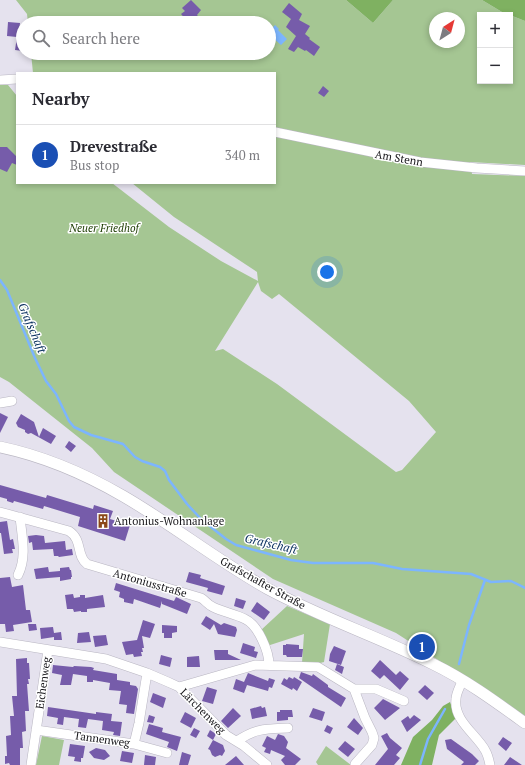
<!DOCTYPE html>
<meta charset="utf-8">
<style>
:root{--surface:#fff;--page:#f2f2f3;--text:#2b2b33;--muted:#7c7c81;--line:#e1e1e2;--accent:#0b8043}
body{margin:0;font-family:"PT Serif",serif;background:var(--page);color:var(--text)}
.controls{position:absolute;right:12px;top:12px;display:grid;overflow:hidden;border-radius:0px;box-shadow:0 2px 6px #0003}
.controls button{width:36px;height:36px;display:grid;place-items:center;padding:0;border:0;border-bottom:1px solid var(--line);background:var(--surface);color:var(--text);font:20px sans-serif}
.compass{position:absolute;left:429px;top:12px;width:36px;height:36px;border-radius:50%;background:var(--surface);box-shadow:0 2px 6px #0003;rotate:36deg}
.you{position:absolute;left:327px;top:272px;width:14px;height:14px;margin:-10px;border:3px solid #fff;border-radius:50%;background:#1a73e8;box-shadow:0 0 0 6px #1a73e833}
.badge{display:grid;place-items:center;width:26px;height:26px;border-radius:50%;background:var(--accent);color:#fff;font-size:13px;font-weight:700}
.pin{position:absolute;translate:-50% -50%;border:2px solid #fff;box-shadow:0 1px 4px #0006}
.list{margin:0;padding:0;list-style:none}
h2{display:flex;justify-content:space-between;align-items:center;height:52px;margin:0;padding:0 16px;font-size:17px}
h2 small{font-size:13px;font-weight:400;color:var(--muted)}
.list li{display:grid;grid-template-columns:26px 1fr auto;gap:12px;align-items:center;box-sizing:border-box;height:60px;padding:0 16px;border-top:1px solid var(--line)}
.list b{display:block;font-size:15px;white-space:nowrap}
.list p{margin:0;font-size:13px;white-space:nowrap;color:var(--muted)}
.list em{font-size:13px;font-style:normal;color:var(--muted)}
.icon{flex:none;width:22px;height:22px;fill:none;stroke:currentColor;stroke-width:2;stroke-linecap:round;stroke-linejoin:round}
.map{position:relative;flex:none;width:525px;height:765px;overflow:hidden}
.search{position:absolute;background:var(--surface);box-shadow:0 2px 6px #0003;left:16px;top:16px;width:260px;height:44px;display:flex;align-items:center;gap:10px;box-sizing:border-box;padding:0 14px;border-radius:22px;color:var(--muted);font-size:15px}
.panel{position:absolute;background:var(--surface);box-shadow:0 2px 6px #0003;left:16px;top:72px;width:260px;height:112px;border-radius:0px}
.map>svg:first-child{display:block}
</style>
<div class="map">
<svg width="525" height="765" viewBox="0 0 525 765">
<rect width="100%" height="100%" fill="#e5e2ee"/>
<!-- green -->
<path fill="#a5c693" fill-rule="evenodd" d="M 16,0 L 346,0 L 373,23 L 393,0 L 482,0 L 502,12 L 525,21 L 525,165 L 470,162 L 472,174 L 525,176 L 525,716 L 396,633 L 273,579 L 114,472 L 92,448 L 9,382 L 0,377 L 0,85 L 8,85 L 17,96 L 17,183 L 112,183 L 169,227 L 221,261 L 258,281 L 257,272 L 174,217 L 132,183 L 275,183 L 275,73 L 33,73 L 31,53 L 269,53 L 269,23 L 28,23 L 27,14 ZM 480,15 L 510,15 L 510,81 L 480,81 ZM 435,18 L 459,18 L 459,42 L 435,42 ZM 258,282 L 261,291 L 272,299 L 279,294 L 409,401 L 436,432 L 402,470 L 396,472 L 277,384 L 223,349 L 215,351 Z
M 287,606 L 330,624 L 324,662 L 316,664 L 302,663 L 304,634 L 267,646 L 260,631 Z
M 42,736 L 64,740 L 59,765 L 36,765 Z
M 326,746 L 351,765 L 318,765 L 316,762 Z"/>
<!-- forest -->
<path fill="#7fb161" d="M 346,0 L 393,0 L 373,23 Z
M 482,0 L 525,0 L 525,21 L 502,12 Z
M 450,702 L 456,718 L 439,735 L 432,765 L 401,765 L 413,737 L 432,720 L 443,706 Z"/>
<!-- water -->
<path fill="#7cb5fe" d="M 275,25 L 279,29 L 278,30 L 287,39 L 281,45 L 271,36 L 269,36 L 269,32 Z"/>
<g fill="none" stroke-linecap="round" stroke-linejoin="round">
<!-- stream -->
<path stroke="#7cb5fe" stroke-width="2.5" d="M 0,280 L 7,290 L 35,358 L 46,381 L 56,394 L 69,421 L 74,427 L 91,435 L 123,444 L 135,457 L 142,461 L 160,467 L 165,471 L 169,480 L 187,504 L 201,519 L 226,539 L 236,545 L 291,560 L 313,563 L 373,563 L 402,569 L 471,574 L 491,582 L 511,581 L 525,588
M 459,664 L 469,625 L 485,580
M 420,765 L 428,739 L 445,709"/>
</g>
<!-- building -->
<path fill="#765caa" d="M 191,0 L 201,10 L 197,15 L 204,23 L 189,23 L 181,14 L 185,11 L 182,8 Z
M 289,3 L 302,14 L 299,20 L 310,26 L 305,34 L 310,38 L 309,39 L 320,47 L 314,56 L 306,50 L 305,51 L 298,47 L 294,52 L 288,49 L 296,36 L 286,27 L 291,19 L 282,12 Z
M 8,22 L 20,23 L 19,32 L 23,33 L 23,51 L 15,50 L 17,37 L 7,36 Z
M 323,86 L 329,91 L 324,97 L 318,93 Z
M 0,147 L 7,147 L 17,157 L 17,165 L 12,163 L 7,172 L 0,169 Z
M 0,413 L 8,417 L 0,433 Z
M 21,414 L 34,422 L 39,437 L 43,428 L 56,436 L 51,444 L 31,433 L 28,434 L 25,432 L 25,430 L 18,427 L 16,423 Z
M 69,441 L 76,446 L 71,452 L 65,447 Z
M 0,485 L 46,498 L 47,495 L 93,509 L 94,505 L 113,511 L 110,519 L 130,525 L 125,541 L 78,526 L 80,517 L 44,506 L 43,509 L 14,501 L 13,503 L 7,501 L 7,499 L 0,497 Z
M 7,521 L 10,540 L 13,539 L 15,549 L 12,549 L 13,553 L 4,554 L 1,533 L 0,533 L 0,522 Z
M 36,535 L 44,536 L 45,543 L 65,541 L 66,550 L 72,549 L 73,555 L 59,557 L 58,556 L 54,556 L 53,549 L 33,550 L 32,542 L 29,543 L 28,536 Z
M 48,567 L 49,572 L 60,571 L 60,568 L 69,567 L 70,570 L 71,570 L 72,577 L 71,577 L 71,579 L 60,581 L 60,577 L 36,579 L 34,569 Z
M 189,572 L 201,575 L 200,578 L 225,586 L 222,595 L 207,591 L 208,588 L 186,582 Z
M 10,577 L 12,587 L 23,585 L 26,610 L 30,610 L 32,622 L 13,625 L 14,631 L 6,632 L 5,624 L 0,624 L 0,578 Z
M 116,583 L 174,601 L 176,597 L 191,604 L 187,614 L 162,604 L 162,601 L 160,608 L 134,599 L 133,604 L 124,602 L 124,599 L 119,597 L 120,592 L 114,590 Z
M 73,594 L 74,598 L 80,597 L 80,595 L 85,595 L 85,598 L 103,595 L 105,607 L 87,609 L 87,612 L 81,612 L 81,611 L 74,612 L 73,609 L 67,609 L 65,595 Z
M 236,598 L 246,601 L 243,609 L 234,606 Z
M 257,602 L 270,612 L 264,620 L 251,611 Z
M 206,616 L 221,625 L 224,623 L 236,627 L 237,630 L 235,637 L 218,634 L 214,624 L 210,630 L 201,624 Z
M 143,620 L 155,624 L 150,638 L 142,636 L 144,648 L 142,648 L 143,652 L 141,652 L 142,656 L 134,657 L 133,654 L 126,655 L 122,642 L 137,640 Z
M 28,624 L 36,624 L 37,630 L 29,631 Z
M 162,625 L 177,626 L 177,632 L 172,633 L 172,638 L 164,638 L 164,633 L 162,633 Z
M 53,627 L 54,633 L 61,632 L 62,640 L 54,640 L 54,637 L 41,639 L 40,628 Z
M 89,632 L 91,642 L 77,643 L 78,633 Z
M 106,635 L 108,645 L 95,647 L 93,636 Z
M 243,643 L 255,647 L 254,651 L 258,652 L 256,658 L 240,653 Z
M 286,644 L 299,645 L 299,649 L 303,649 L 302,657 L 287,657 L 286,655 L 283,655 L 283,645 L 286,645 Z
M 334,646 L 346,651 L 341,665 L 329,661 L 330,654 Z
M 214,650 L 228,650 L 228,654 L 241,660 L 215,660 Z
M 161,655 L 172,658 L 170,667 L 159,664 Z
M 199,656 L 200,667 L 187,667 L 187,657 Z
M 27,658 L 27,663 L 29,663 L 30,679 L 28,679 L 29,684 L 27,684 L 29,711 L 25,711 L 26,731 L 22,732 L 23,748 L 20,748 L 20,765 L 10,765 L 9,763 L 5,764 L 5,756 L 7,756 L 6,736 L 11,735 L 10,716 L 14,716 L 12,696 L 17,696 L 16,659 Z
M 380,660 L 396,675 L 400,671 L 409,679 L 400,690 L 384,675 L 380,679 L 371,671 Z
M 337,664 L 344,667 L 342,674 L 335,670 Z
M 53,665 L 73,667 L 74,666 L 91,667 L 94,668 L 93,670 L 117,674 L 117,680 L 130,682 L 130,685 L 136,686 L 138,689 L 134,714 L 126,713 L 127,705 L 119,704 L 121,691 L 109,690 L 110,683 L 93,680 L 93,682 L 87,682 L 87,676 L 73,674 L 71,685 L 60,685 L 62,675 L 52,673 Z
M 301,672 L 312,676 L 313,674 L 328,685 L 328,687 L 346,698 L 341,707 L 299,678 Z
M 248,673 L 268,681 L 269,678 L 275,680 L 272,688 L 269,687 L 268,691 L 247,685 L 244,693 L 233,689 L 236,679 L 244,682 Z
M 289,677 L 293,679 L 294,677 L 302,682 L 297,691 L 293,688 L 292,690 L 281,684 L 284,678 L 287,680 Z
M 425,685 L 434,693 L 427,700 L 418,692 Z
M 207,687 L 217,690 L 213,704 L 202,701 Z
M 153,693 L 166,698 L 163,708 L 150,702 Z
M 383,699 L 400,708 L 385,720 L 374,708 Z
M 261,706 L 262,708 L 265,707 L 267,716 L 252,719 L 250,709 Z
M 48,707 L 96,714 L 96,712 L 112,714 L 111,721 L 122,722 L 120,736 L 113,735 L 114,732 L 102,730 L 103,721 L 88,719 L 86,728 L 78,727 L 79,719 L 64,717 L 63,725 L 57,724 L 58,718 L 47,716 Z
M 233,708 L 241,716 L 228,728 L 221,721 Z
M 313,708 L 325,712 L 322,721 L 309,717 Z
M 280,710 L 292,710 L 293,717 L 288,717 L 288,720 L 277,721 L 277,712 L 280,712 Z
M 185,712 L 196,718 L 191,728 L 180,722 Z
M 149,715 L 155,717 L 153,723 L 147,722 Z
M 414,715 L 421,720 L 407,732 L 401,721 L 408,716 L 410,719 Z
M 354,718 L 363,728 L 358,735 L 347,727 Z
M 149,724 L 163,728 L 162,732 L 181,737 L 177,751 L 167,747 L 169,742 L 146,734 Z
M 327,725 L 333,728 L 330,734 L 324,731 Z
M 194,728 L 200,731 L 196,738 L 190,735 Z
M 210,730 L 216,734 L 213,740 L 207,736 Z
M 387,733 L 390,738 L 402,748 L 396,755 L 400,758 L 394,765 L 375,765 L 388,749 L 381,736 Z
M 278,734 L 284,736 L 288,742 L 286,748 L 301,759 L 295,765 L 285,765 L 281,760 L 285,756 L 271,750 L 270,754 L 264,752 L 266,748 L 262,746 L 267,736 L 275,740 Z
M 503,737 L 512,743 L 506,751 L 498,744 Z
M 451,739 L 472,754 L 479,761 L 475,765 L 461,765 L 464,762 L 447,749 L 445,740 Z
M 213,740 L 223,745 L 225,751 L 222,756 L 220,755 L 215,757 L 212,755 L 210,750 L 208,749 Z
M 345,741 L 355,749 L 348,757 L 338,749 Z
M 70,744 L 85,746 L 83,758 L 81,758 L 81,762 L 74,761 L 75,757 L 68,756 Z
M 96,748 L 105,750 L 110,756 L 104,760 L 94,758 L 89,752 Z
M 122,751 L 134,753 L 132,763 L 120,761 Z
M 182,752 L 191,755 L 188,765 L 179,765 Z
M 145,755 L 156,757 L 155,765 L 144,765 Z
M 236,756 L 244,765 L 225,765 Z
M 510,757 L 522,765 L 504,765 Z"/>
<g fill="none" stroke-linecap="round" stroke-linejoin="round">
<defs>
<path id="minor" d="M 0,80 L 17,79
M 275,132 L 420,162 L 477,168 L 525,171
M 0,403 L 12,401
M 0,512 L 69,531 C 83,540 76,556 87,564 L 201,598 C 205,600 208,605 213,607 C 223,612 235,614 245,619 C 258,625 269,651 269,665
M 18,575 C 27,557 22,537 20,517
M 0,642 L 106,659 L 147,673 L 168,682 L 179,687 L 226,735 L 244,746 L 267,765
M 462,681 C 460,687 456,693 456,699 C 453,720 476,734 485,750 C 488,755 489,760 490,765
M 179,687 L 255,665 L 318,667 L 354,689 L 365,718 L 372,732 L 374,738 L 372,745 L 355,764
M 354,689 L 376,689 L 404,701
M 36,730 L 134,744 L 167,753
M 237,741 C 256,728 266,729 288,728
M 134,744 L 139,723 L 147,673
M 31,765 L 48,650"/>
<path id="tertiary" d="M 0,447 C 43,456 85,474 123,496 C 173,525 218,561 268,589 C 322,618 379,637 433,664 C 466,680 496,702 525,723"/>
</defs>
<!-- minor casing -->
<use href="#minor" stroke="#b9b6c2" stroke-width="10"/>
<!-- tertiary casing -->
<use href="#tertiary" stroke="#b9b6c2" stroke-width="12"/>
<!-- minor -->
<use href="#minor" stroke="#fff" stroke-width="9"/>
<!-- tertiary -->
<use href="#tertiary" stroke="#fff" stroke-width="11"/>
</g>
<!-- icons -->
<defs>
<symbol id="building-bare" viewBox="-9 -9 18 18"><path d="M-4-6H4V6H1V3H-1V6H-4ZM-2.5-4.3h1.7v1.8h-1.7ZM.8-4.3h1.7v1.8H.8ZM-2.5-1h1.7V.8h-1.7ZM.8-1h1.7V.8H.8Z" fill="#8b4819" stroke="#fff" stroke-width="2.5" paint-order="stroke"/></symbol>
</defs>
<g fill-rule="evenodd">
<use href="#building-bare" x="93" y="511" width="20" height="20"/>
</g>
<g text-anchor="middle" stroke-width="3" stroke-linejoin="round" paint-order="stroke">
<!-- street labels -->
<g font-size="11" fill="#17161a" stroke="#fff">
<text transform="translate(399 158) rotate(10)" y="4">Am Stenn</text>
<text transform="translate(150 583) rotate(16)" y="4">Antoniusstraße</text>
<text transform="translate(263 583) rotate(29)" y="4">Grafschafter Straße</text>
<text transform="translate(43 683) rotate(-82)" y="4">Eichenweg</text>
<text transform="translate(203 711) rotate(45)" y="4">Lärchenweg</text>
<text transform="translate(102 739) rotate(8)" y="4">Tannenweg</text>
</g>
<!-- park labels -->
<g font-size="11" font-style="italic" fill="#203f05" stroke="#fff">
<text x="104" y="232">Neuer Friedhof</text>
</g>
<!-- poi labels -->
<g font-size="11" fill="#17161a" stroke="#fff" text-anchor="start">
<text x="114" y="525">Antonius-Wohnanlage</text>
</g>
<!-- water labels -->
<g font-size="12" font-style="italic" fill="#0f3562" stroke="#fff">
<text transform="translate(32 328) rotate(67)" y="4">Grafschaft</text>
<text transform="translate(271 544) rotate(13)" y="4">Grafschaft</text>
</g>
</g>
</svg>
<div class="controls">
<button>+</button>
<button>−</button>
</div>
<svg class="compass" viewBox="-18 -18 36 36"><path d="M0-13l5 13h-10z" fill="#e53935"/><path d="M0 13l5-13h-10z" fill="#7c7c81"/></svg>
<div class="you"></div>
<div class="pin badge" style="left:422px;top:647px;background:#1a4fb4">1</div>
<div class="search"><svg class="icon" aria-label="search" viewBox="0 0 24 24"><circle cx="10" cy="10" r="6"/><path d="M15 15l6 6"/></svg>Search here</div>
<section class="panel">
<h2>Nearby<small></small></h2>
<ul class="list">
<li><span class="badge" style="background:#1a4fb4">1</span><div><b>Drevestraße</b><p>Bus stop</p></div><em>340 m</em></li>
</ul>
</section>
</div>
